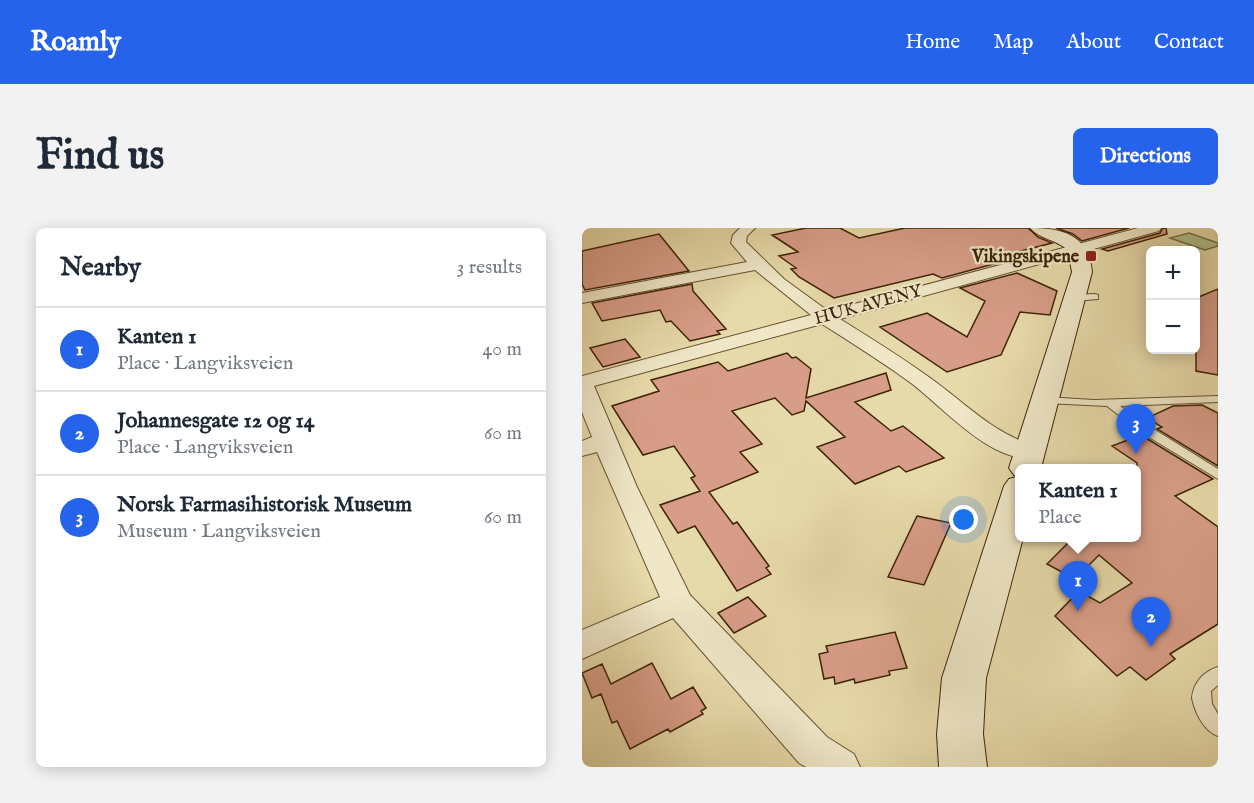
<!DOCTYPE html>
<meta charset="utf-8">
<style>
:root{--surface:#fff;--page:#f2f2f3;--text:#1f2937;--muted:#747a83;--line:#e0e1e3;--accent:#2563eb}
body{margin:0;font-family:"IM FELL English",serif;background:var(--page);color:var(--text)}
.controls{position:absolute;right:18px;top:18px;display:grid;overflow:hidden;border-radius:9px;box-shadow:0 3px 15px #0003}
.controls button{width:54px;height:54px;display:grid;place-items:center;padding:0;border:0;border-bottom:2px solid var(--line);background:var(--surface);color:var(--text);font:30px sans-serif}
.you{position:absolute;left:382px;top:292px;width:21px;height:21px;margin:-15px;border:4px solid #fff;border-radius:50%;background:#1a73e8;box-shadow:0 0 0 9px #1a73e833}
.badge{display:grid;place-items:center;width:39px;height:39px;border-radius:50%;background:var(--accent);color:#fff;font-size:20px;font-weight:700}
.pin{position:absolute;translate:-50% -50px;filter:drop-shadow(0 2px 3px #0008)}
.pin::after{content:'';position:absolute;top:32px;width:21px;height:18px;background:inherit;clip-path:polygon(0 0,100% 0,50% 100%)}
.popup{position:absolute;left:433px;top:236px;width:126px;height:78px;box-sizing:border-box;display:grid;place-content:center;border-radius:9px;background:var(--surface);filter:drop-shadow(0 2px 4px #0005);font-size:20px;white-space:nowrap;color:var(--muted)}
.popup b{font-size:22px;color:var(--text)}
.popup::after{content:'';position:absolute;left:50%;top:100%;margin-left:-12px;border:12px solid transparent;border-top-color:var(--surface)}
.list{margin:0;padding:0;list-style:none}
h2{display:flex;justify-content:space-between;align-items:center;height:78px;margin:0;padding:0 24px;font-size:26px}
h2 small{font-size:20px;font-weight:400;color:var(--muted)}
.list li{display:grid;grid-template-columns:39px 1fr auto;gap:18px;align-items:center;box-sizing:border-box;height:84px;padding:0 24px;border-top:2px solid var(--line)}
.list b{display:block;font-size:22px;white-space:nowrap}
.list p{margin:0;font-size:20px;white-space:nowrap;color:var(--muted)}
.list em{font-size:20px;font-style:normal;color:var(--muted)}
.map{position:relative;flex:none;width:636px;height:539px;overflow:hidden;border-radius:9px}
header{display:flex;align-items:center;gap:36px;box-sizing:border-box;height:84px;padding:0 30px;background:var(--accent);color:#fff}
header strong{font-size:28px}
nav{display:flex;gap:33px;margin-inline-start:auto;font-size:21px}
.intro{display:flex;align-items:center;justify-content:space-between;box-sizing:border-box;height:144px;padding:0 36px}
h1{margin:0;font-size:42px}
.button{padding:15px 27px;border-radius:9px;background:var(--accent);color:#fff;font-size:21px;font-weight:700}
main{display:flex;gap:36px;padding:0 36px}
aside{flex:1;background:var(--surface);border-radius:9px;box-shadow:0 3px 15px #0003}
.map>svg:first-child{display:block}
</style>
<header>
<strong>Roamly</strong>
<nav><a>Home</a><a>Map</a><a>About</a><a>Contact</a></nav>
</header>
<div class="intro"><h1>Find us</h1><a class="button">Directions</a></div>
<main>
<aside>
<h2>Nearby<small>3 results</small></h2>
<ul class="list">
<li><span class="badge">1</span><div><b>Kanten 1</b><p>Place · Langviksveien</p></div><em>40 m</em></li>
<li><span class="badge">2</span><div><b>Johannesgate 12 og 14</b><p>Place · Langviksveien</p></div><em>60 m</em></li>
<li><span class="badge">3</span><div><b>Norsk Farmasihistorisk Museum</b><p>Museum · Langviksveien</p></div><em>60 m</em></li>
</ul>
</aside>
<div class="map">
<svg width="636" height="539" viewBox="0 0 636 539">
<rect width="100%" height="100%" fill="#e7daaa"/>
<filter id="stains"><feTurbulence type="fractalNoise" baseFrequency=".00333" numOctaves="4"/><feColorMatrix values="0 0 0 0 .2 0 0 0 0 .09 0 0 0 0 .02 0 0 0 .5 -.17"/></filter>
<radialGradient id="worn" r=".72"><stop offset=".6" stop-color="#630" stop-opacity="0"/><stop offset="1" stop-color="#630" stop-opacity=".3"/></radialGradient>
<!-- green -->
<path fill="#b0c18c" stroke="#76724a" stroke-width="1.5" d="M 607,5 L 636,15 L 636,18 L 623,22 L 588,10 Z"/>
<!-- building -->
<path fill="#d89d88" stroke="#3c2307" stroke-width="1.5" d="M 224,0 L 258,0 L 277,10 L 323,0 L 446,0 L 456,9 L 470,15 L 424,27 L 429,28 L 411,34 L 415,35 L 360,50 L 351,46 L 252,70 L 217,49 L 209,41 L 214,40 L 197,28 L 216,24 L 190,7 Z
M 474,0 L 547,0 L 500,13 L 491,6 Z
M 581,0 L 584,0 L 585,6 L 526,23 L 520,21 L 578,5 Z
M 77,6 L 107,43 L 3,62 L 0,56 L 0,23 Z
M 435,45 L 475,63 L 468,87 L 438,84 L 419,127 L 365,144 L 298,99 L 345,85 L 385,109 L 403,73 L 378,60 Z
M 110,56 L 111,63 L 144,101 L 135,103 L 138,106 L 108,113 L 89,93 L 84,94 L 78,82 L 20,93 L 10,75 Z
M 636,61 L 636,147 L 614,143 L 614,70 Z
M 43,111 L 58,129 L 21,139 L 8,120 Z
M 205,125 L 210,130 L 214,129 L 229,141 L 224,170 L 304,145 L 309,162 L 273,174 L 309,203 L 321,198 L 362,230 L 324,244 L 317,238 L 273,256 L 235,219 L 263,209 L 224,173 L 222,183 L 210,187 L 193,170 L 150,183 L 180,216 L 158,224 L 176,244 L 127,264 L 151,296 L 155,294 L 187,338 L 184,340 L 189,346 L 155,363 L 113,298 L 96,305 L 78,277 L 118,263 L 109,250 L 113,248 L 92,218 L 61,227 L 30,178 L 77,163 L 69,152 L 136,134 L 146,143 Z
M 620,177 L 636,185 L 636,238 L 575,201 L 580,199 L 565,190 L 591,178 Z
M 559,207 L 631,251 L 593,268 L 636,299 L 636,396 L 588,426 L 593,431 L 564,452 L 548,439 L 535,448 L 473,388 L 497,363 L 518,375 L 550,355 L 517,327 L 493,351 L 465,336 L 492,309 L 555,309 L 555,235 L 530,218 Z
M 335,288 L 369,295 L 342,357 L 306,349 Z
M 166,369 L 184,388 L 152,405 L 136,385 Z
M 313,404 L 325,440 L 307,443 L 308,447 L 273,455 L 272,451 L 253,456 L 252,449 L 242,451 L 237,426 L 246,424 L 244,418 Z
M 70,435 L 89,471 L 111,459 L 124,480 L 119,483 L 121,486 L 88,504 L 86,501 L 48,521 L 35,493 L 30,495 L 19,466 L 10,470 L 0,445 L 20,436 L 29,456 Z"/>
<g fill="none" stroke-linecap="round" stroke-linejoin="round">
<defs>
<path id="lane" d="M 513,66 L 516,67 L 516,71 L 491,73 L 487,70 L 491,67 Z
M 636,168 L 636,174 L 538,178 L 565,197 L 636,241 L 636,251 L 557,203 L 525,178 L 463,175 L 457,172 L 463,169 L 512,172 Z
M 636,439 L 636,457 L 629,463 L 630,476 L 636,486 L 636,508 C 622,503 613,485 610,470 C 611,455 622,443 636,439 Z"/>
<path id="street" d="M 158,0 L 173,0 L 165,8 L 164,14 L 202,51 L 246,83 L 556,0 L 579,0 L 577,3 L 258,91 C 287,109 316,127 344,147 C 382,173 411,207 457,219 L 460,224 L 457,229 C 413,240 361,179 329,155 C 300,134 270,115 240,96 L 12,158 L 55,259 L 108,367 L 245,509 L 272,526 L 278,539 L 224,539 L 217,535 L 91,390 L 0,431 L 0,402 L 78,369 L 15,224 L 0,228 L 0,213 L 10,209 L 0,184 L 0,148 L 229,87 L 173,42 L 0,75 L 0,65 L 165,34 L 149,15 L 151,7 Z"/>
<path id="secondary" d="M 448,0 C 481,0 507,7 510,44 L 459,240 L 438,240 L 438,248 L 432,247 L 427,240 L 490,44 L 486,22 C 475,12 458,11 448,0 Z
M 438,248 L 438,310 L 441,310 L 404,450 L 401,506 L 405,539 L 357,539 L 355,506 L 360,450 L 422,258 L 427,251 Z"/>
</defs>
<!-- lane casing -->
<use href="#lane" stroke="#675130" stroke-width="2"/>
<!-- street casing -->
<use href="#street" stroke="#675130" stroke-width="2"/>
<!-- secondary casing -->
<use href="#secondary" stroke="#3c2307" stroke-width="2"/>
<!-- lane -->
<use href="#lane" fill="#efe7c8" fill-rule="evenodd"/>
<!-- street -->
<use href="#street" fill="#efe7c8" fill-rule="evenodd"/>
<!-- secondary -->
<use href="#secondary" fill="#efe7c8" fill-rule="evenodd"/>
</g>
<!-- markers -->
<rect fill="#8f2418" stroke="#efe7c8" stroke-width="2" x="503" y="22" width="12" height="12" rx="3"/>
<g text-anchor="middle" stroke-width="4.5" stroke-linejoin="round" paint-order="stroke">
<!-- far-poi labels -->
<g font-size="18" font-weight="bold" fill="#3c2307" stroke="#efe7c8" text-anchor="end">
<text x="497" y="34">Vikingskipene</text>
</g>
<!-- far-street labels -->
<g font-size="18" fill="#3c2307" stroke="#efe7c8">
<text transform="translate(286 76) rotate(-15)" y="6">HUK AVENY</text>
</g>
</g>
<rect width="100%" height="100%" filter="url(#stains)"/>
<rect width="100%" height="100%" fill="url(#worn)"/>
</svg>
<div class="controls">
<button>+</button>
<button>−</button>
</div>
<div class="you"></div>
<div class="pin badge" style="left:496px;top:383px">1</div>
<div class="popup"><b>Kanten 1</b>Place</div>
<div class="pin badge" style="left:569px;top:419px">2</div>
<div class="pin badge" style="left:554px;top:226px">3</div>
</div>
</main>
